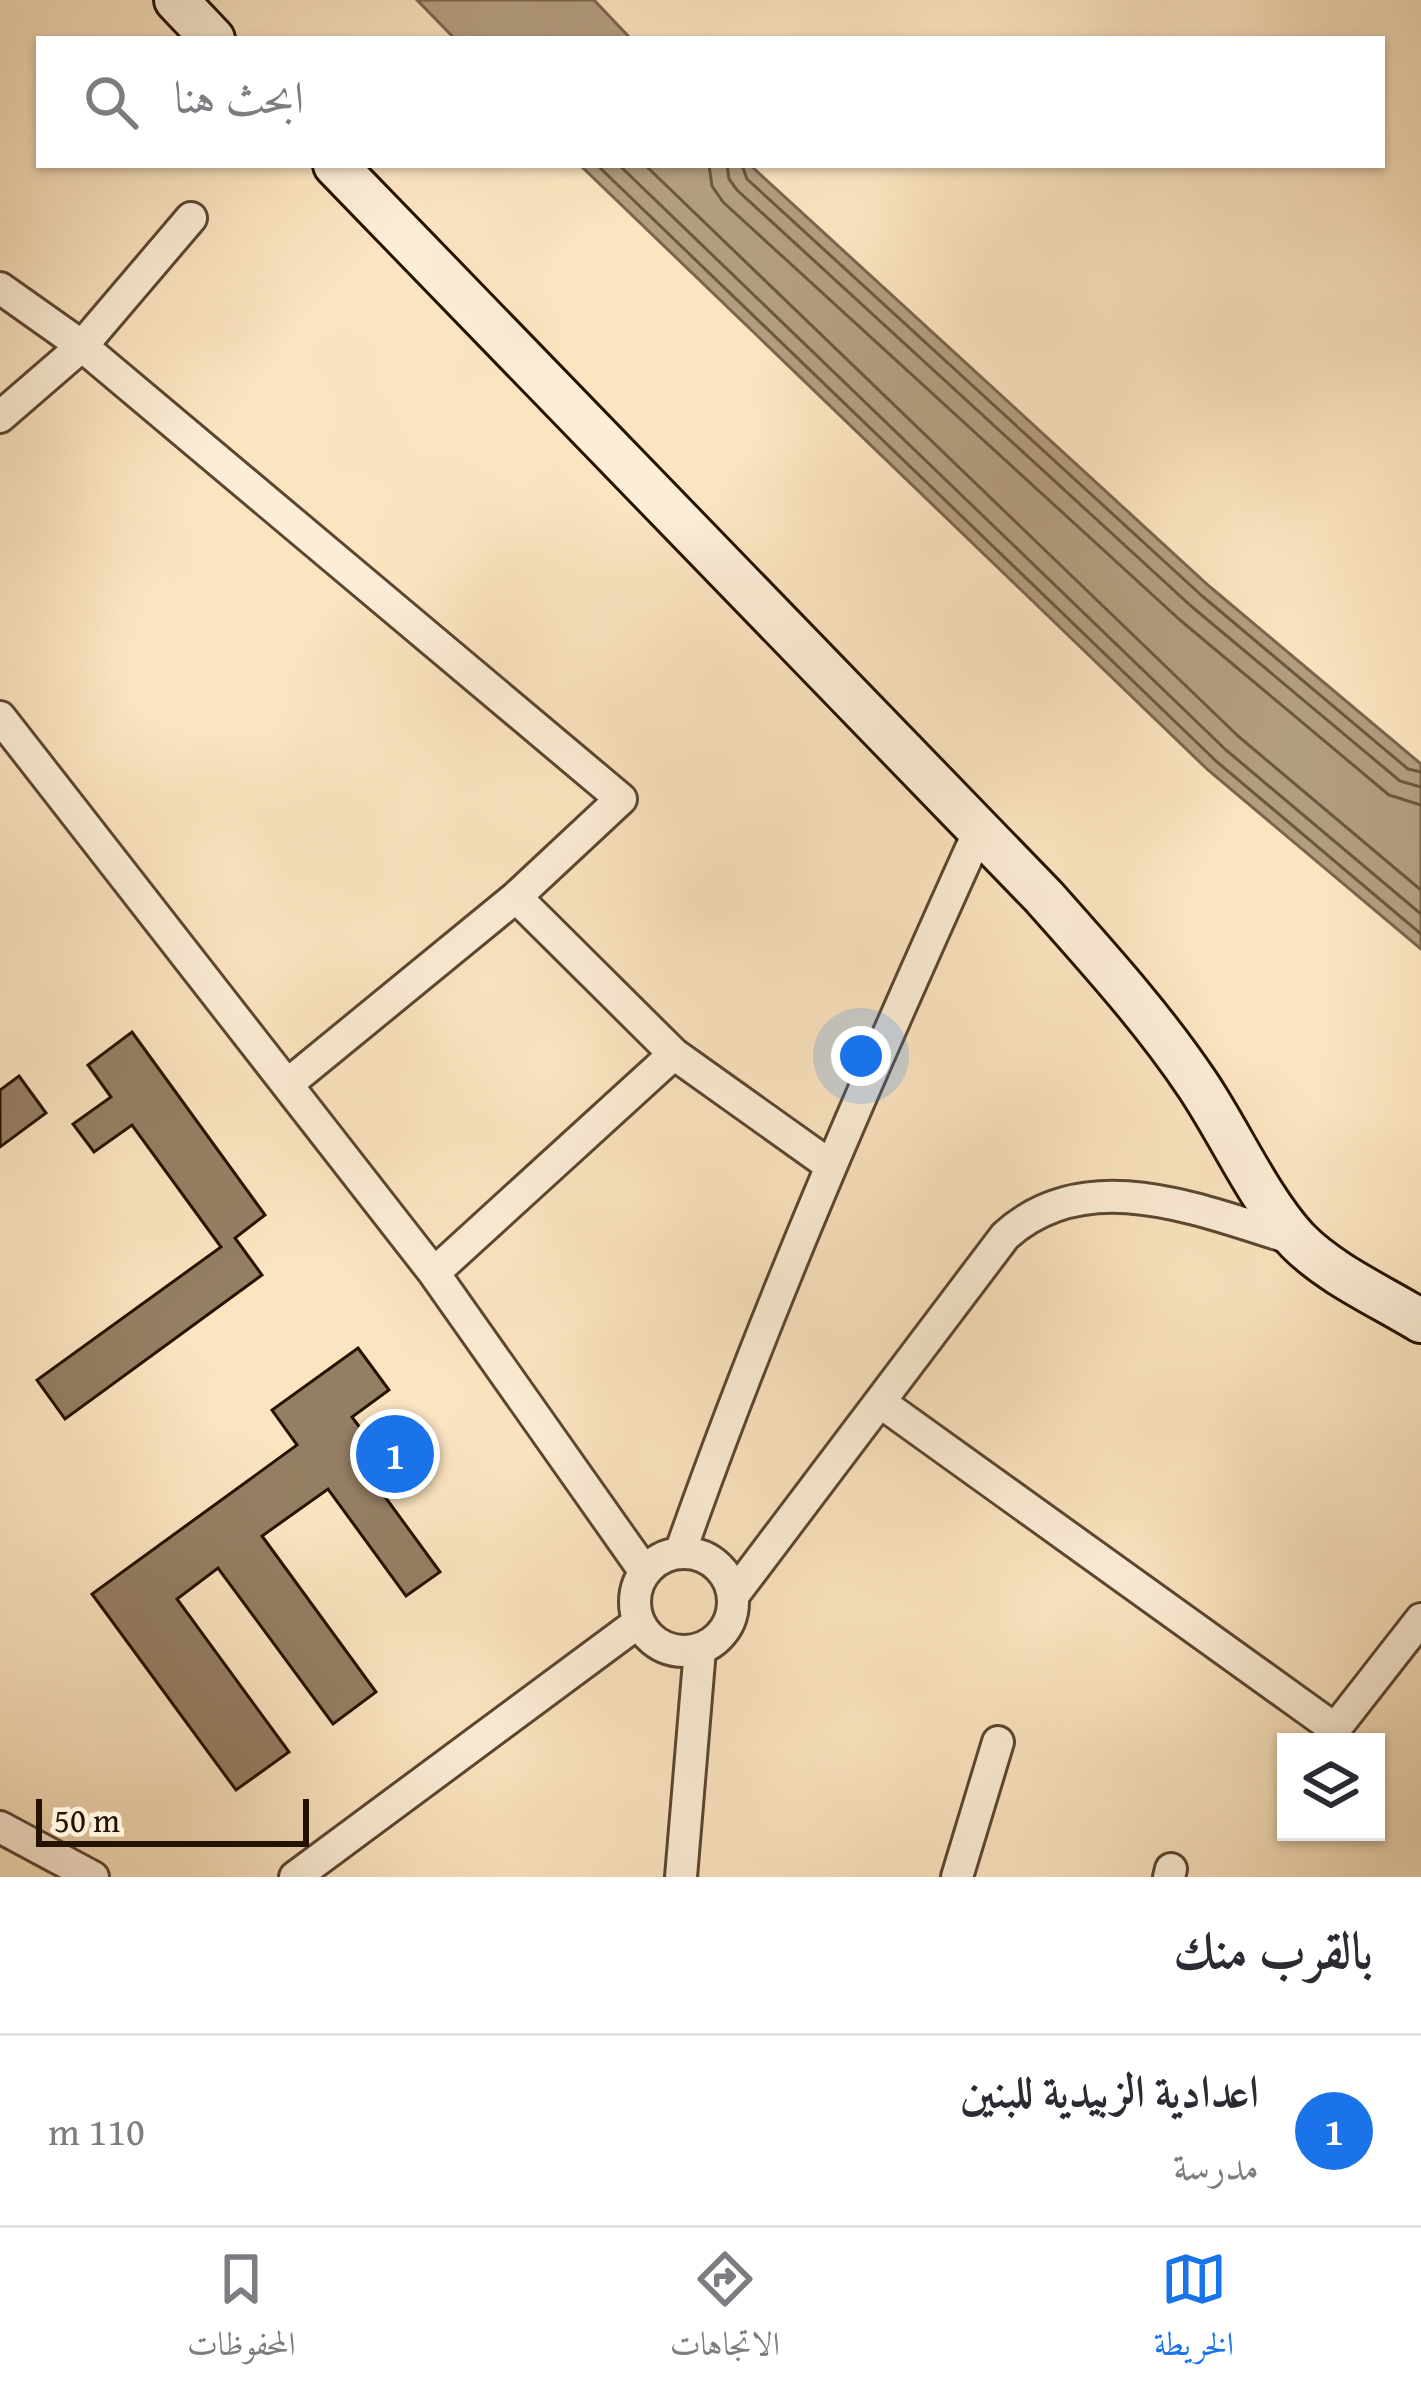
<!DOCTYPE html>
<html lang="ar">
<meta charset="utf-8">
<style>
:root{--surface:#fff;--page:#f2f2f3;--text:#2b2b33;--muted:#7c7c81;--line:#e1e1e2;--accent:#1a73e8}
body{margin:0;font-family:"Gentium Book Plus",Amiri,serif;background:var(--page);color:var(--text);direction:rtl}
.controls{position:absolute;right:36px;bottom:36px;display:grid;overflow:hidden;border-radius:0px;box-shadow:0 3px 9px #0004}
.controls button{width:108px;height:108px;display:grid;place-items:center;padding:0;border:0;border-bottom:3px solid var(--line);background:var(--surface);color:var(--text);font:60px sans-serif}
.scale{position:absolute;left:36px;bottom:30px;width:273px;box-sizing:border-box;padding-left:12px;border:6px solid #261200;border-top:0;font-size:33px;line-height:42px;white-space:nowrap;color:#261200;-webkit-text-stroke:9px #fcedd6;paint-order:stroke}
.you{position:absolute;left:861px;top:1056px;width:42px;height:42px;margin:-30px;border:9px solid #fff;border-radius:50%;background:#1a73e8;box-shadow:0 0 0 18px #1a73e833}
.badge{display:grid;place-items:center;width:78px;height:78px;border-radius:50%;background:var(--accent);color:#fff;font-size:39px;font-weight:700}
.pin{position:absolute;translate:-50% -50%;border:6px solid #fff;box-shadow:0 3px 12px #0006}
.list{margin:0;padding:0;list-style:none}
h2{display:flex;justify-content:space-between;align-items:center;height:156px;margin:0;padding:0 48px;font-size:51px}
h2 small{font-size:39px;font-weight:400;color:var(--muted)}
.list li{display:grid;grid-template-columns:78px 1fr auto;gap:36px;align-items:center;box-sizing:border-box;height:192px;padding:0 48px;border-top:3px solid var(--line)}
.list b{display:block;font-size:45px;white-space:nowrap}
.list p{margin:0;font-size:39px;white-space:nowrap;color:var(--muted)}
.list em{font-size:39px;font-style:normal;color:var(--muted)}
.icon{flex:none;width:66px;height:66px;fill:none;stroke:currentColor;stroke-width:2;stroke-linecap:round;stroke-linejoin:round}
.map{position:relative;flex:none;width:1421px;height:1877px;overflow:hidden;direction:ltr}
.search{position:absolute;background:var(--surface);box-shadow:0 3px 9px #0004;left:36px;right:36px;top:36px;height:132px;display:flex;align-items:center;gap:30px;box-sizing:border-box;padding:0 42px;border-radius:0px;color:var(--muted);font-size:45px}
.sheet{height:348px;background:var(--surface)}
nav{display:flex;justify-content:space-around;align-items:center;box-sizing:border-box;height:168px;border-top:3px solid var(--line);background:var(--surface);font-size:33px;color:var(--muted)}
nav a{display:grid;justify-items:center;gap:6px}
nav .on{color:var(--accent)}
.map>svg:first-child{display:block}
</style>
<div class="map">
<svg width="1421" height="1877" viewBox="0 0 1421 1877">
<rect width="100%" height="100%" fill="#fbe4c0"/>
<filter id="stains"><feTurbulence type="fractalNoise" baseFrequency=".00167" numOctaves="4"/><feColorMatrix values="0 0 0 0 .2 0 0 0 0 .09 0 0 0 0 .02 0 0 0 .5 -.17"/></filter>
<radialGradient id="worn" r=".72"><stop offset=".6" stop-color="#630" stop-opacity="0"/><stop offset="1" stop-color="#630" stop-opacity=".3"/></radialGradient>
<!-- water -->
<path fill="#b39d7f" stroke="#7b654c" stroke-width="3" d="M 417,0 L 594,0 L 631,39 L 455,39 Z
M 580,165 L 750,165 L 1209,586 L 1421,764 L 1421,949 L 1208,770 Z"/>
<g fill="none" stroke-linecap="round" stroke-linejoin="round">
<!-- shore -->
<path stroke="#6c5840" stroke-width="3" d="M 597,165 L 1216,761 L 1421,934
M 619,165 L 1226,750 L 1421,914
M 645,165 L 1238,736 L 1421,890
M 709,165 L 712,186 L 723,202 L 1180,620 L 1389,795 L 1421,805
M 727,165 L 729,179 L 737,190 L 1191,606 L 1400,781 L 1421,787
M 742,165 L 747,179 L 1201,595 L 1408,769 L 1421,772"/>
</g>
<!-- building -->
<path fill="#957f64" stroke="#261200" stroke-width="3" d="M 132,1032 L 265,1215 L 235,1238 L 262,1275 L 65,1419 L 37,1380 L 221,1247 L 132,1125 L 94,1152 L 73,1124 L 111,1097 L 88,1065 Z
M 19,1076 L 46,1113 L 0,1147 L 0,1090 Z
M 358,1348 L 389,1390 L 352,1417 L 378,1452 L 361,1464 L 440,1572 L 406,1596 L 328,1489 L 262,1536 L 376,1692 L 333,1724 L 218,1568 L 177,1599 L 289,1752 L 236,1790 L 92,1594 L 297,1445 L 272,1410 Z"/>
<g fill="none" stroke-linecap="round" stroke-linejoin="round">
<defs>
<path id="street" d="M 0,288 L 82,346 L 621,799 L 516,897 L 289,1083
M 0,417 L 82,346 L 191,218
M 0,717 L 434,1273 L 645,1572
M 516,897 L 674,1054 L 831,1166
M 434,1273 L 674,1054
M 880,1402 L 1335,1729 L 1421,1619
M 680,1553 C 766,1308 871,1070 978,833
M635 1602a49 49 0 1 1 98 0a49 49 0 1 1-98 0Z
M 733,1596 L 1005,1236 C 1088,1160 1205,1213 1297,1240
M 0,1827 L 93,1877
M 295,1877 L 639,1622
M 681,1877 L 700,1649
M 957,1877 L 998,1742
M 1169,1877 L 1171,1869"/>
<path id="secondary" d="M 176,0 L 213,39
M 335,165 L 1044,897 C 1097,957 1152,1017 1197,1084 C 1229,1131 1259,1199 1297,1240 C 1330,1274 1380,1296 1421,1321"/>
</defs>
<!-- street casing -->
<use href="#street" stroke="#5b4630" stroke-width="36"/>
<!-- secondary casing -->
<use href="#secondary" stroke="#261200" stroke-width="48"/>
<!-- street -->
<use href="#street" stroke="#fcedd6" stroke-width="30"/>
<!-- secondary -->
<use href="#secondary" stroke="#fcedd6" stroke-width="42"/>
</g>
<rect width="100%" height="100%" filter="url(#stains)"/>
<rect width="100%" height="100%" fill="url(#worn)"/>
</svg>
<div class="controls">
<button><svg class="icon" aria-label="layers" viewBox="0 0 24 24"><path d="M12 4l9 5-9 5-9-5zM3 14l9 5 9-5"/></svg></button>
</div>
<div class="scale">50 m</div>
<div class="you"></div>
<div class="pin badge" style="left:395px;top:1454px">1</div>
<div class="search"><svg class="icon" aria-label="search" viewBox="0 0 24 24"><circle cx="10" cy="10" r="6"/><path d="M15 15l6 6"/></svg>ابحث هنا</div>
</div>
<section class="sheet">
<h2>بالقرب منك<small></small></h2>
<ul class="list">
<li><span class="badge">1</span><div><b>اعدادية الزبيدية للبنين</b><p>مدرسة</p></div><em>110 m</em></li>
</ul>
</section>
<nav>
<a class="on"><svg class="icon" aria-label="map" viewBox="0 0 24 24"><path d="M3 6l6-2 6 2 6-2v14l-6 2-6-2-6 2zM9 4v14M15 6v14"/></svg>الخريطة</a>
<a><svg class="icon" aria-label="directions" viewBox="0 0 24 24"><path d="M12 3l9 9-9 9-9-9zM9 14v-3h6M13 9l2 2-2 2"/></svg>الاتجاهات</a>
<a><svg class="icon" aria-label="saved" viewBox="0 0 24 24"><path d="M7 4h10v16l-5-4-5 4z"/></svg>المحفوظات</a>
</nav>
